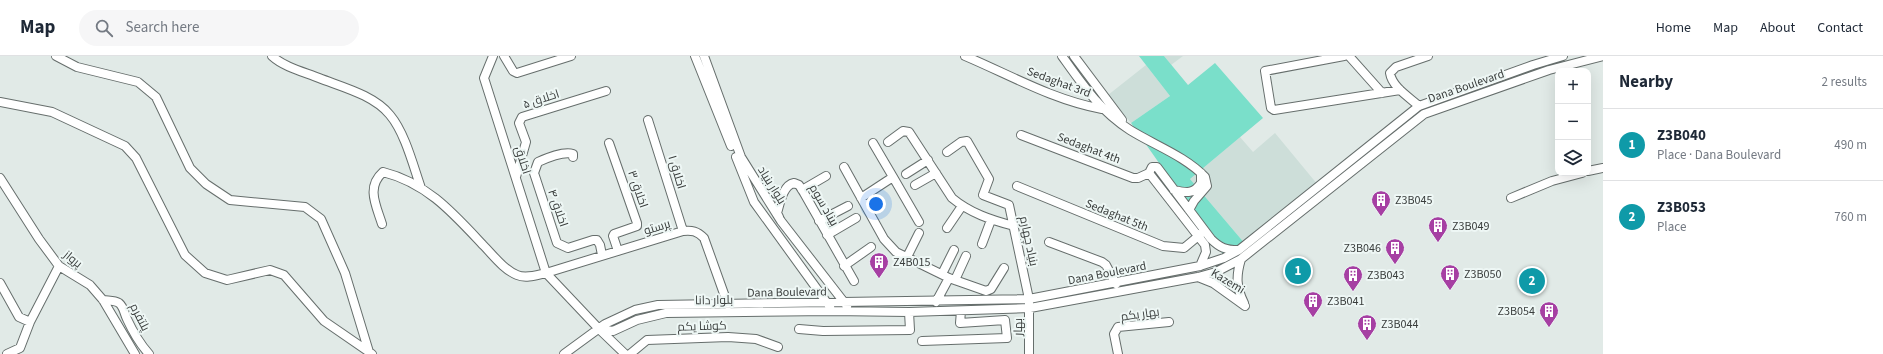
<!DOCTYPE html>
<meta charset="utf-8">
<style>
:root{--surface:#fff;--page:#f6f6f7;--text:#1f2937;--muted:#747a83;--line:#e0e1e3;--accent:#0f766e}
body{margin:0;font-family:"Source Sans 3",Cairo,sans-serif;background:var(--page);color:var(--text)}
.controls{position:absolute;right:12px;top:12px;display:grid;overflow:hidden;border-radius:8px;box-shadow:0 4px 16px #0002}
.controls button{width:36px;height:36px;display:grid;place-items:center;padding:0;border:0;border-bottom:1px solid var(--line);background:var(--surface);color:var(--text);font:20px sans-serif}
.you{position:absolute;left:876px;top:148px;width:14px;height:14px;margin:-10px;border:3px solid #fff;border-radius:50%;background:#1a73e8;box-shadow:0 0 0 6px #1a73e833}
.badge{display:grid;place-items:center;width:26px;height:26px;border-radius:50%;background:var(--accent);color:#fff;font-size:13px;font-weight:700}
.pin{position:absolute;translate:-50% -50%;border:2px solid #fff;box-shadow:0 1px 4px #0006}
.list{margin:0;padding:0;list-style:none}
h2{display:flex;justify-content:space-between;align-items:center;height:52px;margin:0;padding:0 16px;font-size:17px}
h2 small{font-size:13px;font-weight:400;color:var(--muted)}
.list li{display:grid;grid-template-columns:26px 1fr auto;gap:12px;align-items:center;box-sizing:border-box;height:72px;padding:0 16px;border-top:1px solid var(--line)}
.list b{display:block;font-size:15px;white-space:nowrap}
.list p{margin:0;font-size:13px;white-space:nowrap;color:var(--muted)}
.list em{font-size:13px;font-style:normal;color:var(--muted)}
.icon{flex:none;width:22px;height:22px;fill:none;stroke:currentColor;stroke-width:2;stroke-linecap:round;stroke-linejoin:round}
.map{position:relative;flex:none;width:1603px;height:298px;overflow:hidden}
header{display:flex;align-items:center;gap:24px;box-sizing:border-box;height:56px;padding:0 20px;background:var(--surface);border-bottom:1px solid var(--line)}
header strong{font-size:19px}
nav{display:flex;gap:22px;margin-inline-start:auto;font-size:14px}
.search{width:280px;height:36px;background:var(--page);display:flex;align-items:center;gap:10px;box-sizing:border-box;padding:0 14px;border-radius:22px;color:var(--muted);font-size:15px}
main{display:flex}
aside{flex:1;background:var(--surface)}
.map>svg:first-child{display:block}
</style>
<header>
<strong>Map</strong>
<div class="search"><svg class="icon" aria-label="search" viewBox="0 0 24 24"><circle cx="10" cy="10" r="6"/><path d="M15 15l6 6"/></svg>Search here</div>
<nav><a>Home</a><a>Map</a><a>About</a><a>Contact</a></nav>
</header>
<main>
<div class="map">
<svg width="1603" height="298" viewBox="0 0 1603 298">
<rect width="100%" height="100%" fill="#e1eae7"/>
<!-- built -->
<path fill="#cdded9" d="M 1164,0 L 1183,0 L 1171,9 Z
M 1146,9 L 1170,40 L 1131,67 L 1108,39 Z
M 1275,77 L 1318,129 L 1246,189 L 1190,123 L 1240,81 L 1253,96 Z"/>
<!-- green -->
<path fill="#7adfca" d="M 1139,0 L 1164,0 L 1188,29 L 1215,7 L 1263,62 L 1190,123 L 1246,189 L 1227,204 L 1131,67 L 1170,40 Z"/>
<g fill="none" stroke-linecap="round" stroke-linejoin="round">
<defs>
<path id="minor" d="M 56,0 L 77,11 L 138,26 L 156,41 L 190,112 L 206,128 L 230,144 L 305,151 L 321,163 L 345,217 L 369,296
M 272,0 C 284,11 304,16 319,22 C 342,31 374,39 390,59 C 405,77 413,109 421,132
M 493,0 L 484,22 L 546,217 L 599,273 L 625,298
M 504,0 L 513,15 L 517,17 L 571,0
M 695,0 L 731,90
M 704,0 L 741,101 L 781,165 L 847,250
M 965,0 C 1010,19 1053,44 1102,53
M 1062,0 C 1082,28 1100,55 1130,74 C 1154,89 1185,100 1205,121 L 1207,130 L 1194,145 L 1189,154
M 1074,0 L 1122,64
M 1344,0 L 1265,15 L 1271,52 L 1274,54 L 1400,34
M 1349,0 L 1382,37
M 0,46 L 52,56 L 125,90 L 136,102 L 185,199 L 205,217 L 227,224 L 270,214 L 284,219 L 324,265 L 372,298
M 1419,50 C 1409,41 1392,31 1390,17 L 1396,11 L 1428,0
M 648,64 L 683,175
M 1021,79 L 1133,122 L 1138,122 L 1149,117
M 888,86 L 903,75 L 909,76 L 952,142 C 970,157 991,164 1014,170
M 609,87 L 637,167 L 637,170 L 614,178 L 613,180 L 618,195
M 947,96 L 961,86 L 967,85 L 989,123 L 983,139 L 1009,149 L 1029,243 L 1029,298
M 573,101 L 573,98 C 563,95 547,102 538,106 L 534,117 L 557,187 L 568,192 L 593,184 L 597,184 L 600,189 L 602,199
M 736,101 L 754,146 L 830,251
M 844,111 L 884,183 L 896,196 L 949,222 L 986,235 L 991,233 L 1004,212
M 1588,115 L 1603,112
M 906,118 L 928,104
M 516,121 L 526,86 L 519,67 L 522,61 L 606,35
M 893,121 L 919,166
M 0,122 L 39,183 L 59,210 L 90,229 L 103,244 L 135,298
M 915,129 L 936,117
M 1017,130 L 1163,190 L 1184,192 L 1202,177
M 802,134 L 826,120
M 1174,134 C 1187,137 1194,138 1201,127 L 1201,117
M 861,142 L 893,121 L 873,87
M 1511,142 L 1552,125 L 1582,117
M 779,161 L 777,157 C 780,147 783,129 794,127 L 799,129 L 804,137 L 854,225
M 819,165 L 848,150
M 382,168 C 376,149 366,131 383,116 C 427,127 453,157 483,189 C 493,199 503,213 517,219 C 526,223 537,219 546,217 L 683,175 C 692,174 697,175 704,182 L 728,249
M 947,172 L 962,150
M 827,179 L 856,162
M 1049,186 L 1102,206 L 1106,209 L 1116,228
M 982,188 L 991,164
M 907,201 L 919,177
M 1241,203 C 1236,220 1236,231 1244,247
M 844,210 L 871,191
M 1200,210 L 1206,196 L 1205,189 L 1149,117 L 1152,111 L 1157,111 L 1211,183 C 1220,192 1226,194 1238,194
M 942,218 L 954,194
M 1198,221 L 1213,227 L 1245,250
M 955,224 L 966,200
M 0,227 L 19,261 L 30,266
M 103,244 C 108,245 114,244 119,247 C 124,251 124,257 127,263 C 133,276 140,288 149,298
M 936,246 L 949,222
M 599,273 L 613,275 L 637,264 L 666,257 L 831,255 L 909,256 L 1030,252 L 1198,221 L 1216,216 L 1241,203 L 1424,58 L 1549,14 L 1603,0
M 799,273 L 823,275 L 910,274 L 909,256
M 922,285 L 1007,282 L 1005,264 L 960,267 L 961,255
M 7,298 L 20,292 L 30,266 L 59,210
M 564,298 L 605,268 L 635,254 L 658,249 L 1029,243 L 1200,210 L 1224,202 L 1239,194 L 1419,50 L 1533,9 L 1563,0
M 630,298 L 647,284 L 728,281 L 756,283 L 778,291
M 1118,298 L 1114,278 L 1118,271 L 1169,266"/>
</defs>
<!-- minor casing -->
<use href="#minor" stroke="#666e6c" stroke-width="10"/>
<!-- minor -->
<use href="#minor" stroke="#fff" stroke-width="8"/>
</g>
<!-- icons -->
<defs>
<symbol id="building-pin" viewBox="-11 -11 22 30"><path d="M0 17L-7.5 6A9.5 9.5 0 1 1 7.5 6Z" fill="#a63fa3" stroke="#eef7f5"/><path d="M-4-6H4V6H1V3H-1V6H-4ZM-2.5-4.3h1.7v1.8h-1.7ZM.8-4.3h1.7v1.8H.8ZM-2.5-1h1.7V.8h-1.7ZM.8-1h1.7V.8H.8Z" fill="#fff"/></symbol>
</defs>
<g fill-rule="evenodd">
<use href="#building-pin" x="1370" y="133" width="22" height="30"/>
<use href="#building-pin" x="1427" y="159" width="22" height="30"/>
<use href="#building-pin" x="1384" y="181" width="22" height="30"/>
<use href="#building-pin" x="868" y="195" width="22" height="30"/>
<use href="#building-pin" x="1439" y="207" width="22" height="30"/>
<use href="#building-pin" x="1342" y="208" width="22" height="30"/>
<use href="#building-pin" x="1302" y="234" width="22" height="30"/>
<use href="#building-pin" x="1538" y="244" width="22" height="30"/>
<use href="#building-pin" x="1356" y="257" width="22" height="30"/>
</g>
<g text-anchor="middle" stroke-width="4" stroke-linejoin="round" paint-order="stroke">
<!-- street labels -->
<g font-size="12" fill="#3a3e3d" stroke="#eef7f5">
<text transform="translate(1059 26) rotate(20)" y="4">Sedaghat 3rd</text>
<text transform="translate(1466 30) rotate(-19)" y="4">Dana Boulevard</text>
<text transform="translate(541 43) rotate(-18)" y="4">اخلاق ۵</text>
<text transform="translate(1089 92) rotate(21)" y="4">Sedaghat 4th</text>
<text transform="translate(523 104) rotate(72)" y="4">اخلاق</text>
<text transform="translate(677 116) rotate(73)" y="4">اخلاق ۱</text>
<text transform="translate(772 129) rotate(58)" y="4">بلوار بنیاد</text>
<text transform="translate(638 133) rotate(71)" y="4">اخلاق ۳</text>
<text transform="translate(824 149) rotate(60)" y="4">بیناد سوم</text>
<text transform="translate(558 152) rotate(71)" y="4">اخلاق ۴</text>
<text transform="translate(1117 159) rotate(22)" y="4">Sedaghat 5th</text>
<text transform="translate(657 171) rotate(-17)" y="4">پرستو</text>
<text transform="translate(1029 185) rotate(78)" y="4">بنیاد چهارم</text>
<text transform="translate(73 203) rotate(39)" y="4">پرواز</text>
<text transform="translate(1107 217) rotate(-11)" y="4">Dana Boulevard</text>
<text transform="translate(1228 225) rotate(31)" y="4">Kazemi</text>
<text transform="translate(787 236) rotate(-1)" y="4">Dana Boulevard</text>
<text transform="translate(714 244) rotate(-1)" y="4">بلوار دانا</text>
<text transform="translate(1140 258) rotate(-8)" y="4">بهار یکم</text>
<text transform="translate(140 261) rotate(63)" y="4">پلتفرم</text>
<text transform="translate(702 270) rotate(-2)" y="4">کوشا یکم</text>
<text transform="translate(1018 271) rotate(-89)" y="4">بهار</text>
</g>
<!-- poi labels -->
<g font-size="12" fill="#3a3e3d" stroke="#eef7f5" text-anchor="start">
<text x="1395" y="148">Z3B045</text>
<text x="1452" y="174">Z3B049</text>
<text x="1381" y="196" text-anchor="end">Z3B046</text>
<text x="893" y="210">Z4B015</text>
<text x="1464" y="222">Z3B050</text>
<text x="1367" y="223">Z3B043</text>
<text x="1327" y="249">Z3B041</text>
<text x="1535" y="259" text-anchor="end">Z3B054</text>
<text x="1381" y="272">Z3B044</text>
</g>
</g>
</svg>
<div class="controls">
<button>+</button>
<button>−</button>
<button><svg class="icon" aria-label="layers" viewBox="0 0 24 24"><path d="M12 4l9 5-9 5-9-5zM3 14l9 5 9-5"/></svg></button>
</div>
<div class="you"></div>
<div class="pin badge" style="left:1298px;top:215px;background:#0f9aa8">1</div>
<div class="pin badge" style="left:1532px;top:225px;background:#0f9aa8">2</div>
</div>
<aside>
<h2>Nearby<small>2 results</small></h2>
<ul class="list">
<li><span class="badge" style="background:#0f9aa8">1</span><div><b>Z3B040</b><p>Place · Dana Boulevard</p></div><em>490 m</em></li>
<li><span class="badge" style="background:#0f9aa8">2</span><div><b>Z3B053</b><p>Place</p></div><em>760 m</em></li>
</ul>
</aside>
</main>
